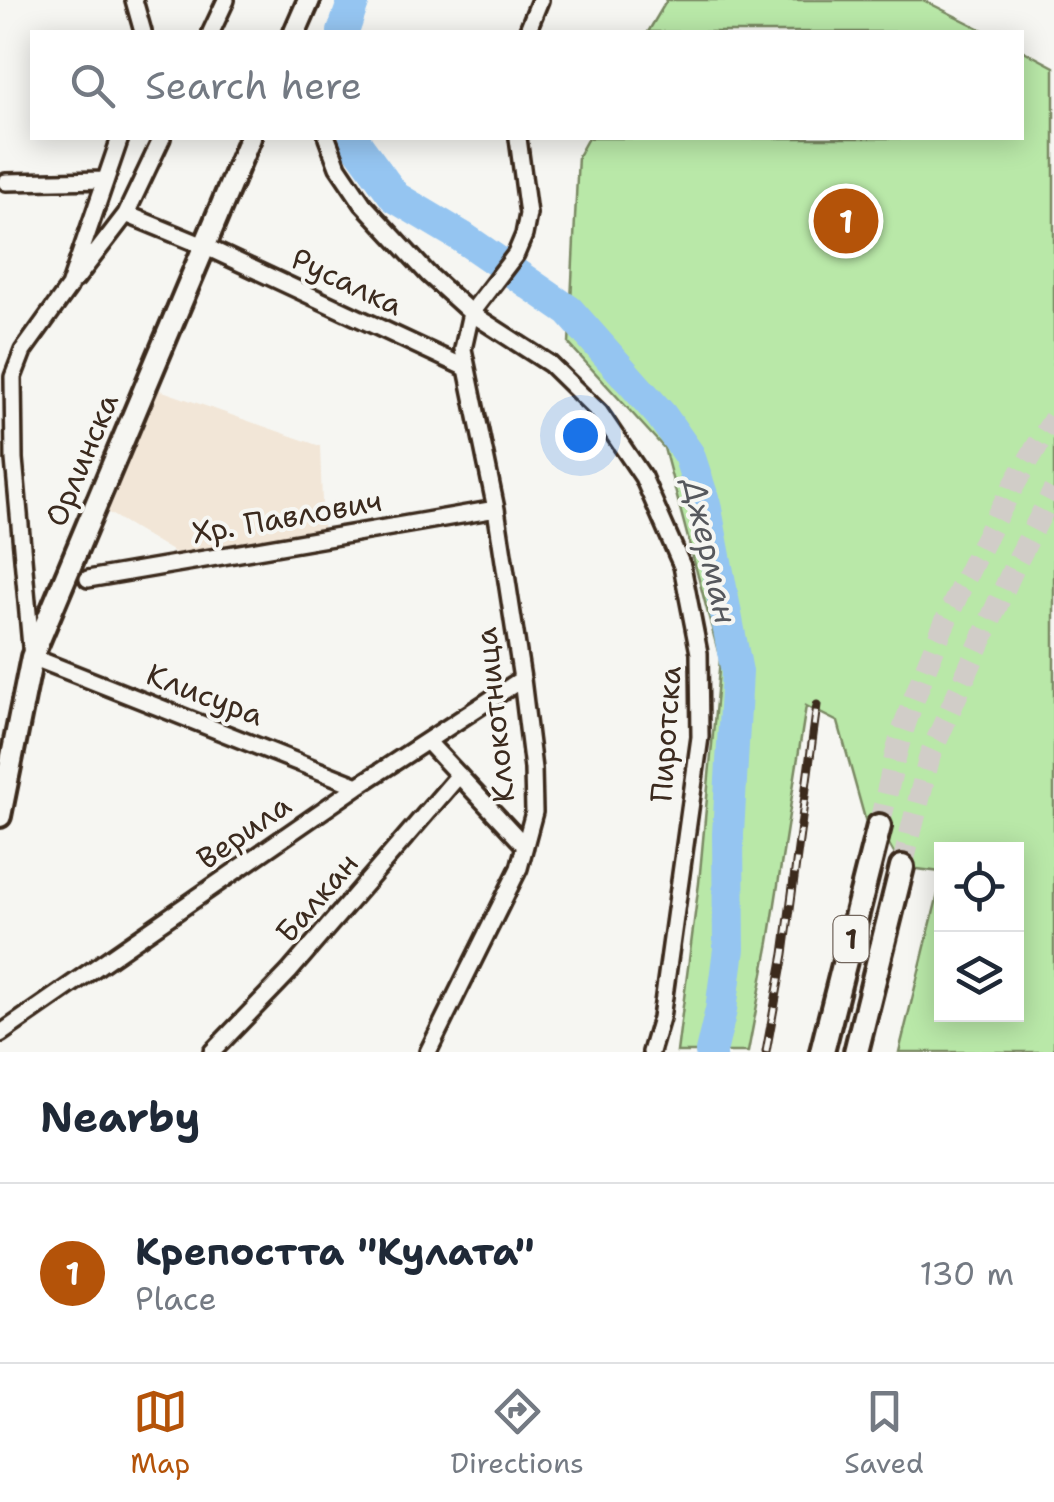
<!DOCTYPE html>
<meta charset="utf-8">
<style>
:root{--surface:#fff;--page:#f6f6f7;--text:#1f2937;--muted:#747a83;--line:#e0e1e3;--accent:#b45309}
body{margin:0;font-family:"Shantell Sans",sans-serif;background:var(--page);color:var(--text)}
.controls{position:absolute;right:30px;bottom:30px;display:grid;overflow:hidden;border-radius:0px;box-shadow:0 5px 25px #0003}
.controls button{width:90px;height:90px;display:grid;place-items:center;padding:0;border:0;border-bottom:2px solid var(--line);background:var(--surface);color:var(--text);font:50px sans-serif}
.you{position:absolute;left:580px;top:435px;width:35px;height:35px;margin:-25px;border:8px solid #fff;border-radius:50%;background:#1a73e8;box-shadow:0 0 0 15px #1a73e833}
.badge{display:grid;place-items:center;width:65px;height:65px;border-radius:50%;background:var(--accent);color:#fff;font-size:32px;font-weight:700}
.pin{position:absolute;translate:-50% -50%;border:5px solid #fff;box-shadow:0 2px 10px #0006}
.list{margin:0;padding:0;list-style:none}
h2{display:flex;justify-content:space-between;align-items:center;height:130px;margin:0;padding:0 40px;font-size:42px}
h2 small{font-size:32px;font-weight:400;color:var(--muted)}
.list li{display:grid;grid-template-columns:65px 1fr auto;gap:30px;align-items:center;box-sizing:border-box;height:180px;padding:0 40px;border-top:2px solid var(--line)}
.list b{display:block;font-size:38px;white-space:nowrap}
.list p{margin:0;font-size:32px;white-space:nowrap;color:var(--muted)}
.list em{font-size:32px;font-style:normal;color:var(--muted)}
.icon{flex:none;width:55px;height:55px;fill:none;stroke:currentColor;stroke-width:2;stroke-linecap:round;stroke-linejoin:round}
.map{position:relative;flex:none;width:1054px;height:1052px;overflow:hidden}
.search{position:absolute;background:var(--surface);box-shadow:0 5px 25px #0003;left:30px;right:30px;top:30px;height:110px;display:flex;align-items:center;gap:25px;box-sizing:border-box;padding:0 35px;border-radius:0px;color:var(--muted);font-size:38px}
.sheet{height:310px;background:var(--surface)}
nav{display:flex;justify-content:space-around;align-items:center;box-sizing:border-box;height:140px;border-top:2px solid var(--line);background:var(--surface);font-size:28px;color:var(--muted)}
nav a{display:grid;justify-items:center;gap:5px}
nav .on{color:var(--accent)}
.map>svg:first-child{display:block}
</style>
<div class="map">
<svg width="1054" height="1052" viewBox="0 0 1054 1052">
<rect width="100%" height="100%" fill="#f6f6f2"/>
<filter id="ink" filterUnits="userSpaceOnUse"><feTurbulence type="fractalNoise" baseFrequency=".01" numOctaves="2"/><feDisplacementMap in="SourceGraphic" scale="20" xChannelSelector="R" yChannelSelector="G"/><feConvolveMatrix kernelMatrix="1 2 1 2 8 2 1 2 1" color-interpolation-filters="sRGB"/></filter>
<g filter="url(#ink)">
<!-- built -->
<path fill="#f2e6d7" d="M 154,388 L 320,446 L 323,530 L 182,557 L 102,509 Z"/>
<!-- green -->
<path fill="#b9e8a8" stroke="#7a8963" stroke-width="2.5" d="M 667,0 L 923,0 L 987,32 L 648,32 Z
M 1022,50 L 1054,67 L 1054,1052 L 899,1052 L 941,882 L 942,1014 L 1016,1014 L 1016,849 L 942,849 L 941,872 L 902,867 L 879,827 L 867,826 L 838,722 L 806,706 L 769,942 L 748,1052 L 677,1052 L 699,883 L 720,659 L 664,448 L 569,344 L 578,156 L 588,138 L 1022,138 Z"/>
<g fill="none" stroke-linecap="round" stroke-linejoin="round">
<!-- river -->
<path stroke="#95c5f1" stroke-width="32" d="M 343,32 L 354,0
M 355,138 L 357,145 L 395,197 L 462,237 L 569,311 L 661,415 L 689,455 L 705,504 L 737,672 L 728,834 L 729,949 L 721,1010 L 711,1052"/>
<!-- primary-tunnel -->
<path stroke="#d1cdc8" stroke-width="22" stroke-dasharray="22 11" stroke-linecap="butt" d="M 879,826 C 887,795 893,761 903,730 C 939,624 994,512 1054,419
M 902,867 L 930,755 L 1015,565 L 1054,490"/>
<defs>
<path id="street" d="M 134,0 L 143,32
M 211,32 L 226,0
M 527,32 L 540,0
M 120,138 L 69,287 L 23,351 L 13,377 L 14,459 L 32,657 L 358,786
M 327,138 L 338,167 L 363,204 L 428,274 L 471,313 L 550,364 L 599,412 L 643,477 L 682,566 L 699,653 L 700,737 L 661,1018 L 651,1052
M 6,182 L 105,180
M 126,214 L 204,246 L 466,368
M 76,279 L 126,214 L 162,138
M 88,579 L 496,509
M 427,741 L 525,846
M 0,1034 L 358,786 L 522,679
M 212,1052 L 289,972 L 459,775
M 428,1052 L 519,868 L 534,812 L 533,769 L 522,679 L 496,509 L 463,349 L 471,313 L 516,254 L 524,235 L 528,214 L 518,138"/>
<path id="secondary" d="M 295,32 L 309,0
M 0,816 L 32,657 L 250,138"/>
<path id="primary" d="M 822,1052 L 879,826
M 856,1052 L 902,867"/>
</defs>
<!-- street casing -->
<use href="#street" stroke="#3b2a1e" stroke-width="22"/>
<!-- secondary casing -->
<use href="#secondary" stroke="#3b2a1e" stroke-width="28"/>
<!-- primary casing -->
<use href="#primary" stroke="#3b2a1e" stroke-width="30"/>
<!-- street -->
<use href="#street" stroke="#f6f6f2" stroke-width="15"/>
<!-- secondary -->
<use href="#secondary" stroke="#f6f6f2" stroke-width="20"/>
<!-- primary -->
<use href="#primary" stroke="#f6f6f2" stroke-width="22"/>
<defs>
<path id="rail" d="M 766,1052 L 784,954 L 817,705"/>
</defs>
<!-- rail casing -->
<use href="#rail" stroke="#3b2a1e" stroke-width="9"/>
<!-- rail -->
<use href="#rail" stroke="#f6f6f2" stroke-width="5" stroke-dasharray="15" stroke-linecap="butt"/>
</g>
</g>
<g text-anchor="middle" stroke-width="8" stroke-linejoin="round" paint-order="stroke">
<!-- shield labels -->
<rect fill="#f6f6f2" stroke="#73675e" stroke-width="2.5" x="833.5" y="916" width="35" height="46" rx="8"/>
<g font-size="28" font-weight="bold" fill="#3b2a1e">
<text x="851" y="949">1</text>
</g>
<!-- street labels -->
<g font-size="30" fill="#3b2a1e" stroke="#f6f6f2">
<text transform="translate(347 282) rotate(25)" y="10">Русалка</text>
<text transform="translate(82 460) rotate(-67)" y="10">Орлинска</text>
<text transform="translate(287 517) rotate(-10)" y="10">Хр. Павлович</text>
<text transform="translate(205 695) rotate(21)" y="10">Клисура</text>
<text transform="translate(495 715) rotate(-96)" y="10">Клокотница</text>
<text transform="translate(666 734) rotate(-86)" y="10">Пиротска</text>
<text transform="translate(244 832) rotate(-35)" y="10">Верила</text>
<text transform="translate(317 898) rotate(-49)" y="10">Балкан</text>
</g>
<!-- water labels -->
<g font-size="32" font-style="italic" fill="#56585d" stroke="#f6f6f2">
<text transform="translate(710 551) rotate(77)" y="11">Джерман</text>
</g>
</g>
</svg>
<div class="controls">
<button><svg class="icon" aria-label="locate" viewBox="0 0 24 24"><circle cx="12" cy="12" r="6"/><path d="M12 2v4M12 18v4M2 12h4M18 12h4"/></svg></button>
<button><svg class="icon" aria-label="layers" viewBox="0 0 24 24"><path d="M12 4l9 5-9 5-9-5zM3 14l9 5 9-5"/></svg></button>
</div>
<div class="you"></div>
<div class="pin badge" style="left:846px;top:221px">1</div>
<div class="search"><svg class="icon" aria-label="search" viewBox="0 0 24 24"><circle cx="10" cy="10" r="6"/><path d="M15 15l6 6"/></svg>Search here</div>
</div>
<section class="sheet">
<h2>Nearby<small></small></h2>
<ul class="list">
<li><span class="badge">1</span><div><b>Крепостта &quot;Кулата&quot;</b><p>Place</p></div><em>130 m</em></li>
</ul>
</section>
<nav>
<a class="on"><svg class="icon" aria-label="map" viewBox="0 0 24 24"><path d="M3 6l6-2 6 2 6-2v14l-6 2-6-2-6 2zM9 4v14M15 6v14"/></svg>Map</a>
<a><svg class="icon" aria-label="directions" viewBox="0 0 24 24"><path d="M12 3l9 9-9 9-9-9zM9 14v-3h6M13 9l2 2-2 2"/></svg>Directions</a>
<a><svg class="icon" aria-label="saved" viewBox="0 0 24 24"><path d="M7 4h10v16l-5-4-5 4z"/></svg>Saved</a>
</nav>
